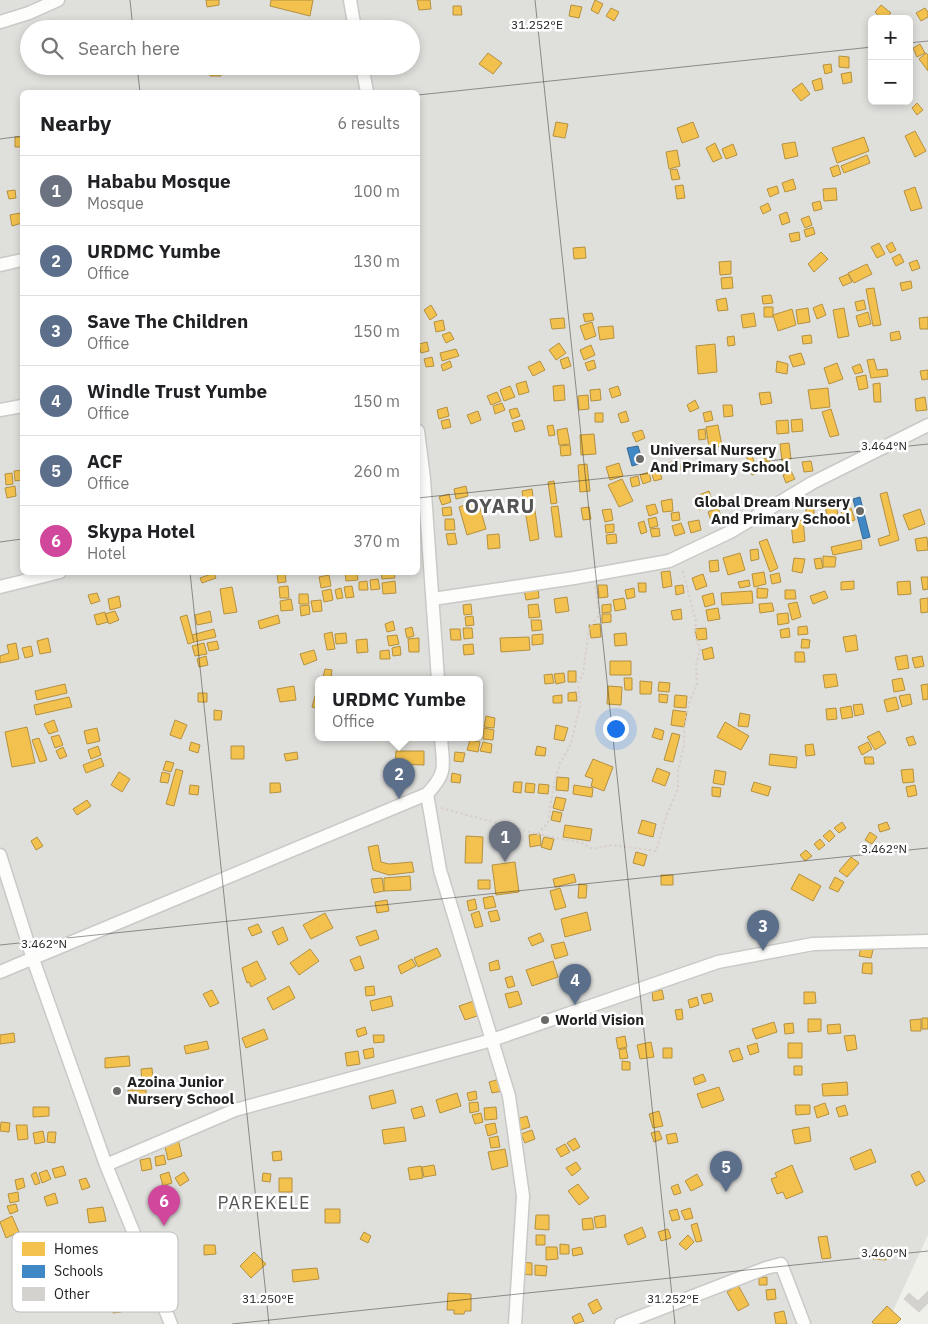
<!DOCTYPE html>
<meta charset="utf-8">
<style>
:root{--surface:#fff;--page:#f2f2f2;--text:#202124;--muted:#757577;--line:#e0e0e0;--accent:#2563eb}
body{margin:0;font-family:"IBM Plex Sans",sans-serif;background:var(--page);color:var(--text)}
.controls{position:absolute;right:15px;top:15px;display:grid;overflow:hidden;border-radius:8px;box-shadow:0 2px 8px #0003}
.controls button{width:45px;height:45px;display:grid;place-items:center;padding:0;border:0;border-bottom:1px solid var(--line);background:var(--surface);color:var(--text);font:25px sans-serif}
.you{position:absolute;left:615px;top:728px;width:18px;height:18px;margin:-12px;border:4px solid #fff;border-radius:50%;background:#1a73e8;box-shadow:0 0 0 8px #1a73e833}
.badge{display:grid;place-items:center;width:32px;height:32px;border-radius:50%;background:var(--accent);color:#fff;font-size:16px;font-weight:700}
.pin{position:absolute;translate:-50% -41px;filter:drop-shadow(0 1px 2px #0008)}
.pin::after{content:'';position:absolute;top:26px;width:18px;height:15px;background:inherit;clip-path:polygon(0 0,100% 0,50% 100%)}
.popup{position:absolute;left:315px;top:676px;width:168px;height:65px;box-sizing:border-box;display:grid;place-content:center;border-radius:8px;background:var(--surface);filter:drop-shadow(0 1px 4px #0005);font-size:16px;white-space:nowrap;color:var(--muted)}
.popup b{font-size:19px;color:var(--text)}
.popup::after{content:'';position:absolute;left:50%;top:100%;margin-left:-10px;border:10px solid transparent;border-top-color:var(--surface)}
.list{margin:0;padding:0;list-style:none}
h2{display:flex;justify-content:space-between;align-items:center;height:65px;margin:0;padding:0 20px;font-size:21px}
h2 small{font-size:16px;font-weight:400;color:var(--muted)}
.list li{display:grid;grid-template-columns:32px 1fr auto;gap:15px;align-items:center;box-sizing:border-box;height:70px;padding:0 20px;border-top:1px solid var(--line)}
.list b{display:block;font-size:19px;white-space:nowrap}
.list p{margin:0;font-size:16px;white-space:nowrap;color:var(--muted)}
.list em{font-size:16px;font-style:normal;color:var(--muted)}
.icon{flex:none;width:28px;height:28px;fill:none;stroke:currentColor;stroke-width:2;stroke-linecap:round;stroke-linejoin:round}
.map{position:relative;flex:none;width:928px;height:1324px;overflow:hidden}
.search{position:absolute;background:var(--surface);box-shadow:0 2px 8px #0003;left:20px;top:20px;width:400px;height:55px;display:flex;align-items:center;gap:12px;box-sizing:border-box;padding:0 18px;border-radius:28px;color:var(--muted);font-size:19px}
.panel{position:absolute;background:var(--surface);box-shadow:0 2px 8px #0003;left:20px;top:90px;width:400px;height:485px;border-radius:8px}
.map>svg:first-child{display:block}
</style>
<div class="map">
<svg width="928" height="1324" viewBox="0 0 928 1324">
<rect width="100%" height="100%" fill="#f0f0eb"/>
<!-- residential -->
<path fill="#dfdfdc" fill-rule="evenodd" d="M 0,0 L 928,0 L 928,1235 L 887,1324 L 0,1324 ZM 872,19 L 909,19 L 909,101 L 872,101 ZM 29,29 L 411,29 L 411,66 L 29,66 ZM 22,92 L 418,92 L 418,572 L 22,572 ZM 319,680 L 479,680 L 479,738 L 319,738 Z"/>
<!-- homes -->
<path fill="#f2c14e" stroke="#b49141" d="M 206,0 L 219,0 L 219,5 L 207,7 Z
M 271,0 L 313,0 L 310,16 L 270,6 Z
M 417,0 L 430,0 L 431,9 L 419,10 Z
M 595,0 L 603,4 L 598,14 L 591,10 Z
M 571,5 L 582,7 L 579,18 L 569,16 Z
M 881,5 L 891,13 L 885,19 L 882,19 L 875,12 Z
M 453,6 L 461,6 L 462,15 L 453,15 Z
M 611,8 L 619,12 L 614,21 L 606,16 Z
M 925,8 L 928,12 L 928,17 L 921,21 L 916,13 Z
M 920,44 L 925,53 L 917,57 L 913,48 Z
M 488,53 L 502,63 L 493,74 L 479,64 Z
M 926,53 L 928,55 L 928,71 L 919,59 Z
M 839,56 L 849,57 L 849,68 L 839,67 Z
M 831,64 L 832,72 L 825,74 L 823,65 Z
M 174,66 L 185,66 L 185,72 L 175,73 Z
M 210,66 L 221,66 L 221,76 L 210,76 Z
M 851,72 L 852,82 L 843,84 L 841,74 Z
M 821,78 L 823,89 L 815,91 L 812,81 Z
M 802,83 L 810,94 L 801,101 L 792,90 Z
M 917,103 L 923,110 L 917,115 L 912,108 Z
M 556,122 L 568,124 L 565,138 L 553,136 Z
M 693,122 L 699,137 L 682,143 L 677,128 Z
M 915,131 L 926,151 L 915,157 L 905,136 Z
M 15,137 L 22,137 L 22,147 L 15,147 Z
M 864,137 L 869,151 L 837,163 L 832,148 Z
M 795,142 L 798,156 L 785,159 L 782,144 Z
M 715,143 L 722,158 L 713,162 L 706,148 Z
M 733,144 L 737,155 L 726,159 L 722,149 Z
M 677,150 L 680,166 L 669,169 L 666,152 Z
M 867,155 L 870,163 L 844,173 L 841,166 Z
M 838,165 L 841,174 L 833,177 L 830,168 Z
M 677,169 L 680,179 L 672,180 L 670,170 Z
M 793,179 L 796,189 L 785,192 L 782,183 Z
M 683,185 L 685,198 L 677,199 L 675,186 Z
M 777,186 L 779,193 L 770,197 L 767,189 Z
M 915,187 L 922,208 L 911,211 L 904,191 Z
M 836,188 L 837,200 L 824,201 L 823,189 Z
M 15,190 L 16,198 L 9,199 L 7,191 Z
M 820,201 L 822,209 L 814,211 L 812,203 Z
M 768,203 L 771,210 L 763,214 L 760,207 Z
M 787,212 L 790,222 L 782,225 L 779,215 Z
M 20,213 L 22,223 L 12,226 L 10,215 Z
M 809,216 L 812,225 L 805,228 L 801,219 Z
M 813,227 L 815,234 L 806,237 L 804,230 Z
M 799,232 L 800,240 L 791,242 L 789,234 Z
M 892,242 L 896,250 L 890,253 L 886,246 Z
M 879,243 L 885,254 L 877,258 L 871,247 Z
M 585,247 L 586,258 L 574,259 L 573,248 Z
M 821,252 L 828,259 L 814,272 L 808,264 Z
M 900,254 L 904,262 L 896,266 L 892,258 Z
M 917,260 L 920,268 L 912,271 L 909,263 Z
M 731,261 L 731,274 L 720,275 L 719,262 Z
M 867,264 L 872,274 L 854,283 L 848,273 Z
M 848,274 L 852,282 L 843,286 L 839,278 Z
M 732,277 L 733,288 L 722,289 L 721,278 Z
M 911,281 L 912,288 L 902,291 L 900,283 Z
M 874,288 L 881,325 L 873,326 L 866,289 Z
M 771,295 L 773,303 L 763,304 L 762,296 Z
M 726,298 L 728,310 L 718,311 L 716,300 Z
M 864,300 L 866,309 L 857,311 L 855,302 Z
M 822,304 L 826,315 L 817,319 L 813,308 Z
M 431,305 L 437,315 L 430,320 L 424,310 Z
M 764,307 L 773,307 L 773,317 L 764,317 Z
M 808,308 L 810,322 L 798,324 L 796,310 Z
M 844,308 L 849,336 L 838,338 L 833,310 Z
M 792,309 L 796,325 L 778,331 L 773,315 Z
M 868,312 L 871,324 L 859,327 L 856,316 Z
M 592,313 L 594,320 L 585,322 L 583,314 Z
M 754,313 L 756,326 L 743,328 L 741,315 Z
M 928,317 L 928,329 L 920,329 L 919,318 Z
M 564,318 L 565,328 L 552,329 L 550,319 Z
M 443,320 L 445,330 L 436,332 L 434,322 Z
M 592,322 L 596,336 L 585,340 L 580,326 Z
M 613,326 L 614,338 L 600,340 L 598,327 Z
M 899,331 L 901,339 L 891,341 L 890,333 Z
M 450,332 L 454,339 L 446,343 L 442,335 Z
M 811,335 L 812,343 L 803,344 L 802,336 Z
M 734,336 L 735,345 L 728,346 L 727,337 Z
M 427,342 L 429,351 L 421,353 L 419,344 Z
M 559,343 L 566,353 L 556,360 L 549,350 Z
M 715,344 L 717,372 L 698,374 L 696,346 Z
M 591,345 L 595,355 L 584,360 L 580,350 Z
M 456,349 L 459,356 L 442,361 L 440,353 Z
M 801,353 L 805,364 L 793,367 L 789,356 Z
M 432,357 L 434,366 L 426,367 L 424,359 Z
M 568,357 L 571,366 L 563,369 L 560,360 Z
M 874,359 L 877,370 L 887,369 L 888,376 L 871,378 L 867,360 Z
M 594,360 L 596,368 L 588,371 L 585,363 Z
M 450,361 L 452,367 L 443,371 L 441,365 Z
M 540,361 L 545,370 L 533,376 L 528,367 Z
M 777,361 L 788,364 L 787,374 L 776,372 Z
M 837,363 L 843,379 L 829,384 L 824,368 Z
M 860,364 L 863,372 L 855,374 L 852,367 Z
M 928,370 L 928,379 L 922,380 L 920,371 Z
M 866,375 L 868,388 L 859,390 L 856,377 Z
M 526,381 L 529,392 L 519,395 L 516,384 Z
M 880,383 L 881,402 L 874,402 L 873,384 Z
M 564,385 L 565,400 L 554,401 L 553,386 Z
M 510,386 L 515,397 L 504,401 L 500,390 Z
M 618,386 L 621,395 L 612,398 L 609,389 Z
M 828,388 L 830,407 L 811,409 L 808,390 Z
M 600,389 L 601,400 L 591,401 L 590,390 Z
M 497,392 L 501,401 L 491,405 L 487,396 Z
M 770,392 L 772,403 L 761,405 L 759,393 Z
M 588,395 L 589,409 L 579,410 L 578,396 Z
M 925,397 L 927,410 L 916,411 L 915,399 Z
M 695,400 L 699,408 L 690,412 L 687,405 Z
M 502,403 L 505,410 L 495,414 L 493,406 Z
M 723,405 L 732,405 L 733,416 L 724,417 Z
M 447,407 L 449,416 L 439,419 L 437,410 Z
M 517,408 L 520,416 L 512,419 L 509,410 Z
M 831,409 L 839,435 L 830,437 L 822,412 Z
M 478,411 L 481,420 L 471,424 L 467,415 Z
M 626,411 L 629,421 L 621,423 L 618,414 Z
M 711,411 L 713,420 L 705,422 L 703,413 Z
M 595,413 L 603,413 L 603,422 L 595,422 Z
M 449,419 L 451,427 L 443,429 L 441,421 Z
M 802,419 L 803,431 L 792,432 L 791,420 Z
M 522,420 L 525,429 L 515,432 L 512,423 Z
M 788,420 L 789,433 L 777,434 L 776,421 Z
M 553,425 L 555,435 L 549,436 L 547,426 Z
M 718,425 L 722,446 L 709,448 L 706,427 Z
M 567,428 L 570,444 L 559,445 L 557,430 Z
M 705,429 L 706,439 L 699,440 L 698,430 Z
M 642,430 L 645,438 L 636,442 L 632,433 Z
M 594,434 L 596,454 L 581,455 L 580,435 Z
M 789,443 L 791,459 L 782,461 L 780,444 Z
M 570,445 L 571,455 L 561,456 L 560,446 Z
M 750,450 L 758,473 L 752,475 L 745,451 Z
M 769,458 L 772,469 L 764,471 L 760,460 Z
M 679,460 L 681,469 L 669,472 L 667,463 Z
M 811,461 L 813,471 L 804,472 L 802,462 Z
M 619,463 L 623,476 L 610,480 L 606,467 Z
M 587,464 L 590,491 L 580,492 L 578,465 Z
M 659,469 L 662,479 L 654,481 L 651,471 Z
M 22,470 L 22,480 L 15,481 L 14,471 Z
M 791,471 L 795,479 L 786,483 L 783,475 Z
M 649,472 L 651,481 L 643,484 L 640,475 Z
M 12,473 L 13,484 L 6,485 L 5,474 Z
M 638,476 L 640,485 L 632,487 L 630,478 Z
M 622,479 L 633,501 L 619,507 L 608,485 Z
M 554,481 L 557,503 L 551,504 L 548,482 Z
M 15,486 L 16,496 L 7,498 L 5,488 Z
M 466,486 L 468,496 L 456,499 L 454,489 Z
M 532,489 L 539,539 L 530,541 L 522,491 Z
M 709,491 L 714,505 L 699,510 L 694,497 Z
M 887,492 L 899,540 L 880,546 L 878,539 L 890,535 L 880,494 Z
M 449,494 L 451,502 L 442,505 L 439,497 Z
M 672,499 L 673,511 L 663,512 L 661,501 Z
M 836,499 L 838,519 L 827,520 L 825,500 Z
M 478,501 L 486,529 L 467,535 L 459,507 Z
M 655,504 L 658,513 L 649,516 L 646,506 Z
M 558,506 L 562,537 L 555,537 L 551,507 Z
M 451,507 L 452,515 L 443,516 L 442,508 Z
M 589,507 L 591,519 L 583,520 L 581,508 Z
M 806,507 L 814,507 L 814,515 L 806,516 Z
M 718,508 L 722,519 L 712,523 L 708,512 Z
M 851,508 L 855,520 L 845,524 L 841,512 Z
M 611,509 L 613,520 L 605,522 L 602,510 Z
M 920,509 L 925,524 L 909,530 L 903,515 Z
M 679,512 L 680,520 L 672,521 L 671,513 Z
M 656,517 L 658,526 L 650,528 L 648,519 Z
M 445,519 L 454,519 L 455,530 L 445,530 Z
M 699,520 L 701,530 L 691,533 L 688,522 Z
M 803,520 L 805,541 L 793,543 L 791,522 Z
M 644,521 L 647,532 L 641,534 L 638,523 Z
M 681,523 L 685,533 L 675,536 L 672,526 Z
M 614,524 L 614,532 L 606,533 L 605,525 Z
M 659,528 L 660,536 L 652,537 L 650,529 Z
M 455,533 L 457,544 L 448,545 L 446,534 Z
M 499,534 L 500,548 L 488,549 L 487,535 Z
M 616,534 L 617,543 L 607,544 L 606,535 Z
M 927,537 L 928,550 L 917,551 L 915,539 Z
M 767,539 L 778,568 L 770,572 L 759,542 Z
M 861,540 L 862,549 L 833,555 L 831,547 Z
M 758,549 L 759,559 L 751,561 L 750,550 Z
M 740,553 L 745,570 L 728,575 L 723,558 Z
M 823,556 L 836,557 L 835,567 L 823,567 Z
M 794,558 L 805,559 L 802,573 L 792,571 Z
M 821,558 L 823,568 L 816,569 L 814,559 Z
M 718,560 L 719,571 L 710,572 L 709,561 Z
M 670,571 L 672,586 L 663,588 L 661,572 Z
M 277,572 L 285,572 L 286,582 L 278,583 Z
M 345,572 L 357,572 L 358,580 L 346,581 Z
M 381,572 L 394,572 L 395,578 L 382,579 Z
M 764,572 L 766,584 L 754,587 L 752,574 Z
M 214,573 L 216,578 L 202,583 L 200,578 Z
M 779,573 L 781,582 L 772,584 L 770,575 Z
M 703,574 L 707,586 L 696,590 L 692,578 Z
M 329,575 L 331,586 L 321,588 L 319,577 Z
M 921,577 L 928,577 L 928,589 L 923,590 Z
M 378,579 L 380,589 L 371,590 L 370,580 Z
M 749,580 L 750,586 L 740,588 L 738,582 Z
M 367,581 L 368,590 L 359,590 L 359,582 Z
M 395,581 L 396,593 L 383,594 L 382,583 Z
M 854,581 L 854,589 L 841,590 L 841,582 Z
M 910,581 L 911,594 L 898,595 L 897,582 Z
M 638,583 L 646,583 L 646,592 L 639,592 Z
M 598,585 L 607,585 L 608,597 L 599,598 Z
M 683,585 L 684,593 L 676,595 L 675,586 Z
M 288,586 L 289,598 L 280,598 L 279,587 Z
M 352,586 L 354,597 L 346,598 L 344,587 Z
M 232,587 L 237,612 L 224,614 L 220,589 Z
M 538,587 L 539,598 L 526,600 L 524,589 Z
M 341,588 L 343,598 L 337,599 L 335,590 Z
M 634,588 L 635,597 L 627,599 L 625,590 Z
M 757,588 L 768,589 L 767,598 L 757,598 Z
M 331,589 L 333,600 L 324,602 L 322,591 Z
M 785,590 L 795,590 L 796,599 L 785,599 Z
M 752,591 L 753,603 L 722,605 L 721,593 Z
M 825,591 L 828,598 L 813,604 L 810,596 Z
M 97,593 L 100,601 L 91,604 L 88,595 Z
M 713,593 L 715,604 L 705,607 L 702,596 Z
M 299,594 L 308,594 L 309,604 L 299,604 Z
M 119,596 L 121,607 L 110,610 L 108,599 Z
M 567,597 L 569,611 L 556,613 L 554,599 Z
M 624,598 L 626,609 L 615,611 L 613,600 Z
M 928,598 L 928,612 L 921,613 L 920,599 Z
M 291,599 L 293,610 L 281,611 L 280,601 Z
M 321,600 L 322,611 L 313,612 L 311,601 Z
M 797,602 L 801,617 L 792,620 L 788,604 Z
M 772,603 L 774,611 L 760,613 L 759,604 Z
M 471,604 L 472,614 L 464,615 L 463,605 Z
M 538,604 L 540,617 L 529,618 L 528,605 Z
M 611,604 L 611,612 L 602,613 L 602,605 Z
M 309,605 L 310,614 L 301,616 L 300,606 Z
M 718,608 L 720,619 L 708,621 L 706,610 Z
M 681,609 L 682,619 L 673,620 L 671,611 Z
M 115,611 L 119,620 L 109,624 L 105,614 Z
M 210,611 L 212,622 L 197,625 L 195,615 Z
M 105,612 L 108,622 L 97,625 L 94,615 Z
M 788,613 L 789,623 L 778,625 L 777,614 Z
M 602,614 L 611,614 L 611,622 L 602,623 Z
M 187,615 L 194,642 L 188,644 L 180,617 Z
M 278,615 L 280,623 L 260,629 L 258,621 Z
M 473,616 L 474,625 L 466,626 L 465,617 Z
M 531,620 L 541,620 L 542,630 L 532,631 Z
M 393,621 L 395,630 L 387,632 L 385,624 Z
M 600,624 L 601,637 L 591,638 L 589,625 Z
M 807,626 L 808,634 L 798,635 L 798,627 Z
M 412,627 L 414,636 L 407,638 L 405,629 Z
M 463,628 L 472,628 L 473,638 L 464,639 Z
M 706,628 L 707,639 L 697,640 L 695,629 Z
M 789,628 L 790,637 L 781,638 L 780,630 Z
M 214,629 L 216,637 L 194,642 L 192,635 Z
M 450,629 L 460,629 L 461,640 L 451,640 Z
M 332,632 L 335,649 L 327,650 L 324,634 Z
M 346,633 L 347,643 L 336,644 L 335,634 Z
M 626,633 L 627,645 L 615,646 L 614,634 Z
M 543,634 L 543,644 L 532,645 L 532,635 Z
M 397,635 L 399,644 L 389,646 L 387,636 Z
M 856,635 L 858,650 L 846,652 L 843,637 Z
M 529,637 L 530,650 L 501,652 L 500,638 Z
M 48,638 L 51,652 L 40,654 L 37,641 Z
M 419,638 L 419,652 L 409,652 L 408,639 Z
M 367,639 L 368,652 L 357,653 L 356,640 Z
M 802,639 L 810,640 L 809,648 L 801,648 Z
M 217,641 L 219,649 L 209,651 L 207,643 Z
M 16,643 L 19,659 L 0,663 L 0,656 L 9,653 L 7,645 Z
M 204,643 L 207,654 L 195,656 L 192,646 Z
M 473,644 L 474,654 L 464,655 L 463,645 Z
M 31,646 L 33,656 L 25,658 L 22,648 Z
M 400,646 L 401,655 L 393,656 L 392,648 Z
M 712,647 L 714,658 L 704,660 L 702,650 Z
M 314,650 L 317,660 L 304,665 L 300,654 Z
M 389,650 L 390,659 L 380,659 L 380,651 Z
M 795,652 L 804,652 L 805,662 L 795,662 Z
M 907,655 L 909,668 L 898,670 L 895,657 Z
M 206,656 L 208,665 L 199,667 L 197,659 Z
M 922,656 L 924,666 L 915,668 L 912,658 Z
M 610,661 L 631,661 L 631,675 L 610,675 Z
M 325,669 L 332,670 L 331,678 L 323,677 Z
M 568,671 L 576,671 L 576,682 L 568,682 Z
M 564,673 L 565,682 L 556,684 L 554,674 Z
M 552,674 L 554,683 L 545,684 L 544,675 Z
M 836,674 L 838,686 L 825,688 L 823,675 Z
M 624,678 L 632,678 L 632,690 L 625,690 Z
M 902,678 L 905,690 L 894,692 L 892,680 Z
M 640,681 L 652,682 L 651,694 L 640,694 Z
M 659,682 L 670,683 L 669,692 L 658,691 Z
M 65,684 L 67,693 L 37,700 L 35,691 Z
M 928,684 L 928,699 L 923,700 L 921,685 Z
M 294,686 L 296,700 L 280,702 L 277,689 Z
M 608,686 L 622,687 L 621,705 L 607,704 Z
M 576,692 L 577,701 L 568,701 L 568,693 Z
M 198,693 L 207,693 L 207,702 L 198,702 Z
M 659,694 L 668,695 L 667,703 L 659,702 Z
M 910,694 L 912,704 L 902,707 L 899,696 Z
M 562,695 L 562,703 L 553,703 L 553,696 Z
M 675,695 L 687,696 L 686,708 L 674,707 Z
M 315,696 L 319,697 L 319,709 L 312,707 Z
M 69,697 L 72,707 L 36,715 L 34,705 Z
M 896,697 L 899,709 L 887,712 L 884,700 Z
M 862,704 L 864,714 L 855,716 L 853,705 Z
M 851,706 L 853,717 L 842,719 L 840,708 Z
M 836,708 L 837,719 L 827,720 L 826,709 Z
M 214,710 L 222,711 L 221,720 L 214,720 Z
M 673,710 L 687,712 L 684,727 L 671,725 Z
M 740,713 L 750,715 L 748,727 L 738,726 Z
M 486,716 L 495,718 L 494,728 L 484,727 Z
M 54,720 L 58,731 L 49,734 L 44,724 Z
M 175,720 L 187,725 L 181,739 L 170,735 Z
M 607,720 L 622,722 L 620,735 L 605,733 Z
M 725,722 L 749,736 L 741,750 L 717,737 Z
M 556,725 L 568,728 L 564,741 L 554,739 Z
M 27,727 L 35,763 L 12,767 L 5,732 Z
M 97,728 L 100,741 L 87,744 L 84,731 Z
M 484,728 L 494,730 L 493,740 L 483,739 Z
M 655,728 L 664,731 L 662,740 L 652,737 Z
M 879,731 L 886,743 L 875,750 L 867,737 Z
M 672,733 L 680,735 L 673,762 L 664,760 Z
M 59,735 L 63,745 L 55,748 L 51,737 Z
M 913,736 L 916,744 L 909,746 L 906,738 Z
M 39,738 L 47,760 L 40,762 L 32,740 Z
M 470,740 L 480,742 L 478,752 L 467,750 Z
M 191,742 L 200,745 L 198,753 L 189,750 Z
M 483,742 L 492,744 L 491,753 L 480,751 Z
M 868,742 L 872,749 L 862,755 L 858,747 Z
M 813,744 L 815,755 L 806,756 L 805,745 Z
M 98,746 L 101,755 L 91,759 L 88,750 Z
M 231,746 L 244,746 L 244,759 L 231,759 Z
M 537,746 L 546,748 L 545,756 L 535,755 Z
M 63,747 L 67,756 L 60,759 L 56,751 Z
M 396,751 L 424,751 L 424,765 L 395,764 Z
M 297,752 L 298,759 L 286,761 L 284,754 Z
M 455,752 L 465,753 L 463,762 L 454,761 Z
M 770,754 L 797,757 L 796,768 L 769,765 Z
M 864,757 L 873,757 L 874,764 L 865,764 Z
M 101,758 L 104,766 L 86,773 L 83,765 Z
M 593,759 L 613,767 L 604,791 L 591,786 L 593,779 L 585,776 Z
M 166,761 L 174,763 L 171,772 L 163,770 Z
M 657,768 L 670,773 L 665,786 L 652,781 Z
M 176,769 L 183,771 L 174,806 L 166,804 Z
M 913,769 L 914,782 L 903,783 L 901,770 Z
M 715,770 L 726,772 L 724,785 L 713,783 Z
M 119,772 L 130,779 L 122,792 L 111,785 Z
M 162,772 L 170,774 L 168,783 L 160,782 Z
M 452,773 L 461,775 L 460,783 L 451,782 Z
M 557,777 L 569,778 L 568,791 L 556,790 Z
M 514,782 L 522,782 L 521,793 L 513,792 Z
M 754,782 L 771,787 L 768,796 L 751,791 Z
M 270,783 L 280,783 L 281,792 L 270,793 Z
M 526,783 L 535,784 L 534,793 L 525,792 Z
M 539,784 L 549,785 L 548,794 L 538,793 Z
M 190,785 L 199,786 L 198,795 L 189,794 Z
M 574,785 L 593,788 L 592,797 L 573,794 Z
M 915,785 L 917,795 L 908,797 L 906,787 Z
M 712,787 L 721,788 L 720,797 L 712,796 Z
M 556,797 L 566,799 L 563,811 L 553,808 Z
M 87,800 L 91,806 L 77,815 L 73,809 Z
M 553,811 L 562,813 L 560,822 L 551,820 Z
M 642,820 L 656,824 L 653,837 L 638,833 Z
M 842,822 L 846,828 L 839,833 L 834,828 Z
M 887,822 L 890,829 L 880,832 L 878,825 Z
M 565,825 L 592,829 L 590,841 L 563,837 Z
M 830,830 L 835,836 L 829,842 L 823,836 Z
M 870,832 L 877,837 L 872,844 L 865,840 Z
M 540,834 L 541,845 L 530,847 L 529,835 Z
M 466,836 L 483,837 L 482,863 L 465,863 Z
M 37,837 L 43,846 L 36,850 L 31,841 Z
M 544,837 L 554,839 L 551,850 L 541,847 Z
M 820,839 L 825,845 L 819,850 L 814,844 Z
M 378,845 L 381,862 L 389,864 L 412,862 L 414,872 L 389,875 L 373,870 L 368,847 Z
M 806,850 L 812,856 L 805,861 L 800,855 Z
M 636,852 L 647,855 L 644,866 L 633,863 Z
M 851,857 L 859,863 L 847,877 L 839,871 Z
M 515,862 L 519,892 L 496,895 L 492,865 Z
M 574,874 L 576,882 L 555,887 L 553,879 Z
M 799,874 L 821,886 L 813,901 L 791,889 Z
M 661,875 L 673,875 L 673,885 L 661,885 Z
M 410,876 L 411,890 L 384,891 L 384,878 Z
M 835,877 L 844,882 L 838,892 L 829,888 Z
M 382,878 L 384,891 L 374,893 L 371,879 Z
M 478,880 L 490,880 L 490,889 L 478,889 Z
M 579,884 L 587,885 L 586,898 L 578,898 Z
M 560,888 L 566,907 L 555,910 L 550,891 Z
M 493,896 L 496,907 L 485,909 L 483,898 Z
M 475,899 L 477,909 L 469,911 L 467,901 Z
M 387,900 L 389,911 L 377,913 L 375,902 Z
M 497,910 L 500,920 L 491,922 L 488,912 Z
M 479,911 L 483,926 L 475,928 L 471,914 Z
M 587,912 L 591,930 L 565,937 L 561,919 Z
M 325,913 L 333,928 L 311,939 L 303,925 Z
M 258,924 L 262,932 L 252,936 L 248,928 Z
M 283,927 L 288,940 L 278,945 L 272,932 Z
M 376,930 L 379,939 L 360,946 L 356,937 Z
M 540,933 L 544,941 L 532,946 L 528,938 Z
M 564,942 L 568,955 L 555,959 L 551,945 Z
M 862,944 L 874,946 L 871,958 L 859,956 Z
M 437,948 L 441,956 L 418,967 L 414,958 Z
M 310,949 L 319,961 L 299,975 L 290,963 Z
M 360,956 L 364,968 L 355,971 L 350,960 Z
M 412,959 L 416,966 L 401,974 L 398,966 Z
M 498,960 L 500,969 L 490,971 L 489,963 Z
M 257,961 L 266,979 L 251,987 L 249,982 L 247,983 L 242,968 Z
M 553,961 L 558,977 L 532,986 L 526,970 Z
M 863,963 L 872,963 L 872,974 L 862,973 Z
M 512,976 L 515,986 L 508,988 L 505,978 Z
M 289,986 L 295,998 L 273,1010 L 267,998 Z
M 374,986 L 375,995 L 366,996 L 365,987 Z
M 212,990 L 219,1003 L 210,1007 L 203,994 Z
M 662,990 L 664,999 L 653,1001 L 652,992 Z
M 518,991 L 522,1004 L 509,1008 L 505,994 Z
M 804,992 L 815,992 L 816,1003 L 804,1004 Z
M 711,993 L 713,1001 L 704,1004 L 701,995 Z
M 391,996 L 393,1006 L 372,1011 L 370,1001 Z
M 697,997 L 699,1005 L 690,1008 L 688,1000 Z
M 474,1001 L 480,1015 L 465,1020 L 459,1006 Z
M 682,1009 L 683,1019 L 677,1020 L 675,1010 Z
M 922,1018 L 928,1018 L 928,1029 L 922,1029 Z
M 808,1019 L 821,1019 L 821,1031 L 808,1032 Z
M 921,1019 L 921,1031 L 911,1031 L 910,1020 Z
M 774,1022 L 777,1032 L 756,1039 L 752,1029 Z
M 793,1023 L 794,1033 L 785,1034 L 784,1024 Z
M 840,1024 L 841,1033 L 828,1034 L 827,1025 Z
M 365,1027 L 367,1034 L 358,1037 L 356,1030 Z
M 264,1029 L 268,1039 L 246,1048 L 242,1038 Z
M 14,1033 L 15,1042 L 0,1044 L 0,1035 Z
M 373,1035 L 384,1035 L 384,1042 L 374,1043 Z
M 855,1035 L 857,1049 L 847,1051 L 844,1036 Z
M 625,1036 L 627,1047 L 618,1049 L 616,1038 Z
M 207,1041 L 209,1049 L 186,1054 L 184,1046 Z
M 651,1042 L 654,1057 L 640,1059 L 637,1045 Z
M 757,1043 L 759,1052 L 750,1055 L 747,1046 Z
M 788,1043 L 802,1043 L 802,1058 L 788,1058 Z
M 373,1048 L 374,1057 L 365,1059 L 363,1050 Z
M 626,1048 L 628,1058 L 620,1059 L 619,1050 Z
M 663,1048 L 672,1048 L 672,1058 L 663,1058 Z
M 739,1048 L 743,1059 L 733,1062 L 729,1051 Z
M 358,1051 L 360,1064 L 347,1066 L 345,1053 Z
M 129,1056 L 130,1066 L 105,1068 L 105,1058 Z
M 622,1061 L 630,1062 L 630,1070 L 622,1070 Z
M 794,1066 L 802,1066 L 802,1075 L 794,1075 Z
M 152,1068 L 153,1082 L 142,1084 L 141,1069 Z
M 703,1074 L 706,1081 L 695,1085 L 693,1078 Z
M 500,1079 L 503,1091 L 492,1093 L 489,1082 Z
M 847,1082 L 848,1095 L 823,1096 L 822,1084 Z
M 719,1087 L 724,1100 L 702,1108 L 697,1094 Z
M 128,1090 L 146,1090 L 146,1103 L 128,1102 Z
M 393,1090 L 396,1103 L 372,1109 L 369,1096 Z
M 476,1091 L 477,1099 L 469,1101 L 467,1093 Z
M 457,1093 L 461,1106 L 440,1113 L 436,1100 Z
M 478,1102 L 479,1111 L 470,1113 L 469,1103 Z
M 825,1103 L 829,1114 L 817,1118 L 814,1107 Z
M 795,1105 L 810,1105 L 810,1114 L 796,1115 Z
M 845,1105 L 848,1115 L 839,1117 L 836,1108 Z
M 422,1106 L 425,1116 L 414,1119 L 411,1109 Z
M 33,1107 L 49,1107 L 49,1116 L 33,1117 Z
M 496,1107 L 497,1119 L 485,1120 L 484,1108 Z
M 659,1111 L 663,1126 L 653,1128 L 649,1114 Z
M 481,1113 L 483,1122 L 475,1124 L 472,1115 Z
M 527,1116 L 530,1127 L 520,1130 L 517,1119 Z
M 1,1122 L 10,1123 L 9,1132 L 0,1131 Z
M 495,1123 L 497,1133 L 488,1136 L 485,1125 Z
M 16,1125 L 27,1125 L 28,1139 L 18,1140 Z
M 404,1127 L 406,1141 L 384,1144 L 382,1130 Z
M 809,1127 L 811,1141 L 795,1144 L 792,1130 Z
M 532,1130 L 535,1139 L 525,1143 L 521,1134 Z
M 43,1131 L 45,1142 L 35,1144 L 33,1133 Z
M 659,1131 L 662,1139 L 654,1142 L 651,1133 Z
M 48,1132 L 56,1132 L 55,1143 L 47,1142 Z
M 676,1133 L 678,1142 L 668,1144 L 666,1135 Z
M 498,1136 L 500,1147 L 491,1148 L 489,1138 Z
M 575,1138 L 580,1147 L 573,1151 L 567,1143 Z
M 178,1139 L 182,1156 L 168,1160 L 164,1142 Z
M 565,1144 L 570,1152 L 561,1157 L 556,1149 Z
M 505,1149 L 508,1166 L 492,1170 L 488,1152 Z
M 871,1149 L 876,1162 L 855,1170 L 850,1158 Z
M 281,1151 L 282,1160 L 273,1161 L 272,1152 Z
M 164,1155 L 166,1164 L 156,1166 L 155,1157 Z
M 150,1158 L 152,1169 L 142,1171 L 140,1160 Z
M 576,1162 L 581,1169 L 572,1176 L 566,1168 Z
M 434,1165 L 436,1175 L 424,1177 L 422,1167 Z
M 792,1165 L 803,1192 L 786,1199 L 783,1192 L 777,1194 L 771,1179 L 777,1177 L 775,1173 Z
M 63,1166 L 66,1175 L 55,1178 L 52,1169 Z
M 421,1166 L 423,1178 L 410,1180 L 408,1168 Z
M 47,1170 L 51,1179 L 42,1183 L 39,1173 Z
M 919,1171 L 925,1181 L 916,1186 L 911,1175 Z
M 36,1172 L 40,1183 L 35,1185 L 31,1175 Z
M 169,1172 L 172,1183 L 163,1186 L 160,1175 Z
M 184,1172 L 189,1180 L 180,1186 L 175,1178 Z
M 263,1173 L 271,1174 L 270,1182 L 262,1181 Z
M 697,1174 L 703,1185 L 691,1191 L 685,1181 Z
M 23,1178 L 25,1187 L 17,1190 L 15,1180 Z
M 86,1178 L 90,1187 L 82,1190 L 79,1180 Z
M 279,1178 L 292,1178 L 292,1192 L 279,1192 Z
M 578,1184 L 589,1198 L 579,1205 L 568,1191 Z
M 678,1184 L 681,1193 L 674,1195 L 671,1187 Z
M 18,1192 L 19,1201 L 10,1203 L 8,1194 Z
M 55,1193 L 58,1203 L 47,1206 L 44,1197 Z
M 16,1204 L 18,1211 L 10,1214 L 7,1206 Z
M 103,1207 L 106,1221 L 89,1223 L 87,1209 Z
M 690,1208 L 693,1218 L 685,1220 L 681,1211 Z
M 325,1209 L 340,1209 L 340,1223 L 325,1223 Z
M 677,1209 L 680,1219 L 672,1221 L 669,1211 Z
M 536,1215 L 549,1215 L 549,1230 L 535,1229 Z
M 605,1215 L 606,1227 L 596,1228 L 594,1217 Z
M 12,1216 L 19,1232 L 6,1238 L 0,1222 Z
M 592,1218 L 594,1229 L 583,1230 L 582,1219 Z
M 697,1223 L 702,1241 L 696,1242 L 691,1225 Z
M 642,1227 L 646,1237 L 628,1245 L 624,1235 Z
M 668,1229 L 671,1238 L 661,1241 L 658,1232 Z
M 364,1232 L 371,1236 L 368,1243 L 360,1239 Z
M 536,1235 L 545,1235 L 545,1245 L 536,1245 Z
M 688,1235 L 694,1242 L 686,1250 L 679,1244 Z
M 91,1236 L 95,1245 L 84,1249 L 80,1240 Z
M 827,1236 L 831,1258 L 822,1259 L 818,1237 Z
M 58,1243 L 60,1259 L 55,1260 L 52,1244 Z
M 560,1244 L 569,1245 L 569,1254 L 560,1254 Z
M 204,1245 L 215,1245 L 216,1254 L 204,1255 Z
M 546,1247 L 557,1247 L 558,1259 L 546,1260 Z
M 581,1247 L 583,1254 L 573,1256 L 572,1249 Z
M 254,1252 L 266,1264 L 251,1278 L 240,1266 Z
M 873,1254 L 886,1254 L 886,1260 L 873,1259 Z
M 105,1262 L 108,1271 L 99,1274 L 96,1265 Z
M 520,1262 L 532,1263 L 532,1275 L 519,1274 Z
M 32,1263 L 33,1277 L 19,1278 L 18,1264 Z
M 535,1265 L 547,1266 L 546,1276 L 535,1275 Z
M 36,1266 L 46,1266 L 46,1276 L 37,1276 Z
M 317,1268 L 319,1279 L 293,1282 L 292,1270 Z
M 767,1277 L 767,1285 L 759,1285 L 759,1278 Z
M 108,1278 L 111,1290 L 100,1293 L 96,1281 Z
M 53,1281 L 54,1290 L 45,1291 L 44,1282 Z
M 738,1285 L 749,1305 L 738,1311 L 727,1292 Z
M 775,1289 L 776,1299 L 767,1300 L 766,1290 Z
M 448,1293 L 471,1294 L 471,1311 L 465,1311 L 464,1314 L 454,1314 L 454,1310 L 447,1310 Z
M 26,1297 L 35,1297 L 34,1305 L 25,1305 Z
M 597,1299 L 602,1309 L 593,1314 L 588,1304 Z
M 120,1303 L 121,1312 L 113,1313 L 112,1304 Z
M 887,1306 L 901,1319 L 896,1324 L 874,1324 L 872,1322 Z
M 784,1311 L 787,1324 L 776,1324 L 774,1313 Z
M 580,1313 L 584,1321 L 575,1324 L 572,1317 Z"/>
<!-- schools -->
<path fill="#3f88c5" stroke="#366994" d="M 638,446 L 643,463 L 632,466 L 627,448 Z
M 860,497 L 870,537 L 863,539 L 853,499 Z"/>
<!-- building -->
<path fill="#d3d2ce" stroke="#d3d2cc" d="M 928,1291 L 928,1303 L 919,1312 L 904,1299 L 909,1293 L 918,1301 Z"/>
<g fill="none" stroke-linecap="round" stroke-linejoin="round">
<defs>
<path id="minor" d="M 350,0 L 355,29
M 0,22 L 29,13 L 58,0
M 362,66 L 367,92
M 0,265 L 22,260
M 0,410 L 22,406
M 418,431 L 424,479 L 438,680
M 0,587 L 60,572
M 433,599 L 574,578 L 669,561 L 730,532 L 812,483 L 928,425
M 427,794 L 440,870 L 509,1096 L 523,1196 L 515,1324
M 0,855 L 33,959 L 106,1165 L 171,1324
M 0,972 L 427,794 C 448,772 443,766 441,738
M 106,1165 L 235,1110 L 492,1040 L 718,962 L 813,944 L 928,941
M 621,1324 L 766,1268 L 781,1264 L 804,1324"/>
</defs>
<!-- minor casing -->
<use href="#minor" stroke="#c9c9c7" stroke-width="15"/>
<!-- path -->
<path stroke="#d8cfca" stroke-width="2" stroke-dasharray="2.5 2.5" stroke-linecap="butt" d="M 441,808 L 537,834 L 548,823 L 554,783 L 560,763 L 571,744 L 580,706 L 578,683 L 583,674 L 589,628 L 599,615 L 596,589 L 594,587
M 537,834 L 582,843 L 592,849 L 611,845 L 656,851 L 667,814 L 678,789 L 678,771 L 684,746 L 684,730 L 689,703 L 697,684 L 696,665 L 700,649 L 695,636 L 696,621 L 682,568"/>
<!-- minor -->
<use href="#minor" stroke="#fdfdfc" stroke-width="12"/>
</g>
<!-- ticks -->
<path fill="none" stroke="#222" stroke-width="1" stroke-opacity="0.45" d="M 130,0 L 133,29M 535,0 L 675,1324M 909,43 L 928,41M 137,66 L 140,92M 418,95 L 872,47M 0,139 L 22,136M 418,498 L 928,444M 0,542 L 22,539M 190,572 L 269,1324M 0,945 L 928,848M 232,1324 L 928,1251"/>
<!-- markers -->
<g fill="#6a6a68" stroke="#fff" stroke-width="2">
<circle cx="640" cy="459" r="5"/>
<circle cx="860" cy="511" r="5"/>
<circle cx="545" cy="1020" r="5"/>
<circle cx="117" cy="1091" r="5"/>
</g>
<g text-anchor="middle" stroke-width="5" stroke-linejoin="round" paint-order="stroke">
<!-- poi labels -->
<g font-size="15" font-weight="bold" fill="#222" stroke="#fff" text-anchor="start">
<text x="650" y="455">Universal Nursery<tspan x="650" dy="17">And Primary School</tspan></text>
<text x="850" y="507" text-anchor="end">Global Dream Nursery<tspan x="850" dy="17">And Primary School</tspan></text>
<text x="555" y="1025">World Vision</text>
<text x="127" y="1087">Azoina Junior<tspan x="127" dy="17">Nursery School</tspan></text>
</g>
<!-- quarter labels -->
<g font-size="18" letter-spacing="1" fill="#555" stroke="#fff">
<text x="264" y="1209">PAREKELE</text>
</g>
<!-- district labels -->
<g font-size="20" font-weight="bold" letter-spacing="1" fill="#555" stroke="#fff">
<text x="500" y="513">OYARU</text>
</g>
</g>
<!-- legend -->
<rect x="12" y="1232" width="166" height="80" rx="8" fill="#fff" stroke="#bdbdbd" stroke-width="1"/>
<rect x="22" y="1242" width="23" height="14" fill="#f2c14e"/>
<rect x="22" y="1265" width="23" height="13" fill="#3f88c5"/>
<rect x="22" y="1287" width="23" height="14" fill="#d3d2ce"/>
<g font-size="14" fill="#222">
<text x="54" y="1254">Homes</text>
<text x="54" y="1276">Schools</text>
<text x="54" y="1299">Other</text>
</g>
<g font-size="12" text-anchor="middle" fill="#222" stroke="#fff" stroke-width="5" stroke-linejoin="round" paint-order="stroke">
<text x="537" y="29">31.252°E</text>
<text x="884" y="450">3.464°N</text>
<text x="884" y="853">3.462°N</text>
<text x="44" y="948">3.462°N</text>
<text x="884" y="1257">3.460°N</text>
<text x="268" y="1303">31.250°E</text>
<text x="673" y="1303">31.252°E</text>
</g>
</svg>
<div class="controls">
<button>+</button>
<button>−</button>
</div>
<div class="you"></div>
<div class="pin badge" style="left:505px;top:862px;background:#6b7280">1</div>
<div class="pin badge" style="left:399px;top:799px;background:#5c6f8a">2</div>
<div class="popup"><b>URDMC Yumbe</b>Office</div>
<div class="pin badge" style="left:763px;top:951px;background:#5c6f8a">3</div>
<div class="pin badge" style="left:575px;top:1005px;background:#5c6f8a">4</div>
<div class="pin badge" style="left:726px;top:1192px;background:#5c6f8a">5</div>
<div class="pin badge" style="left:164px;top:1226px;background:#d1479c">6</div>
<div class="search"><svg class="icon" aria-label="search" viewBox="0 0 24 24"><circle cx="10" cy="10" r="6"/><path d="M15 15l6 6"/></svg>Search here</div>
<section class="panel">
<h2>Nearby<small>6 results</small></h2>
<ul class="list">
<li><span class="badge" style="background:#6b7280">1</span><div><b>Hababu Mosque</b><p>Mosque</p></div><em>100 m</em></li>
<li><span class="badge" style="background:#5c6f8a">2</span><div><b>URDMC Yumbe</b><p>Office</p></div><em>130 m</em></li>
<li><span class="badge" style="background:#5c6f8a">3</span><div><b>Save The Children</b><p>Office</p></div><em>150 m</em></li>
<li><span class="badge" style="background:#5c6f8a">4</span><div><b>Windle Trust Yumbe</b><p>Office</p></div><em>150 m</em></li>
<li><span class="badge" style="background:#5c6f8a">5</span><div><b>ACF</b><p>Office</p></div><em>260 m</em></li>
<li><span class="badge" style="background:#d1479c">6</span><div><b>Skypa Hotel</b><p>Hotel</p></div><em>370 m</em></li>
</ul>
</section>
</div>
